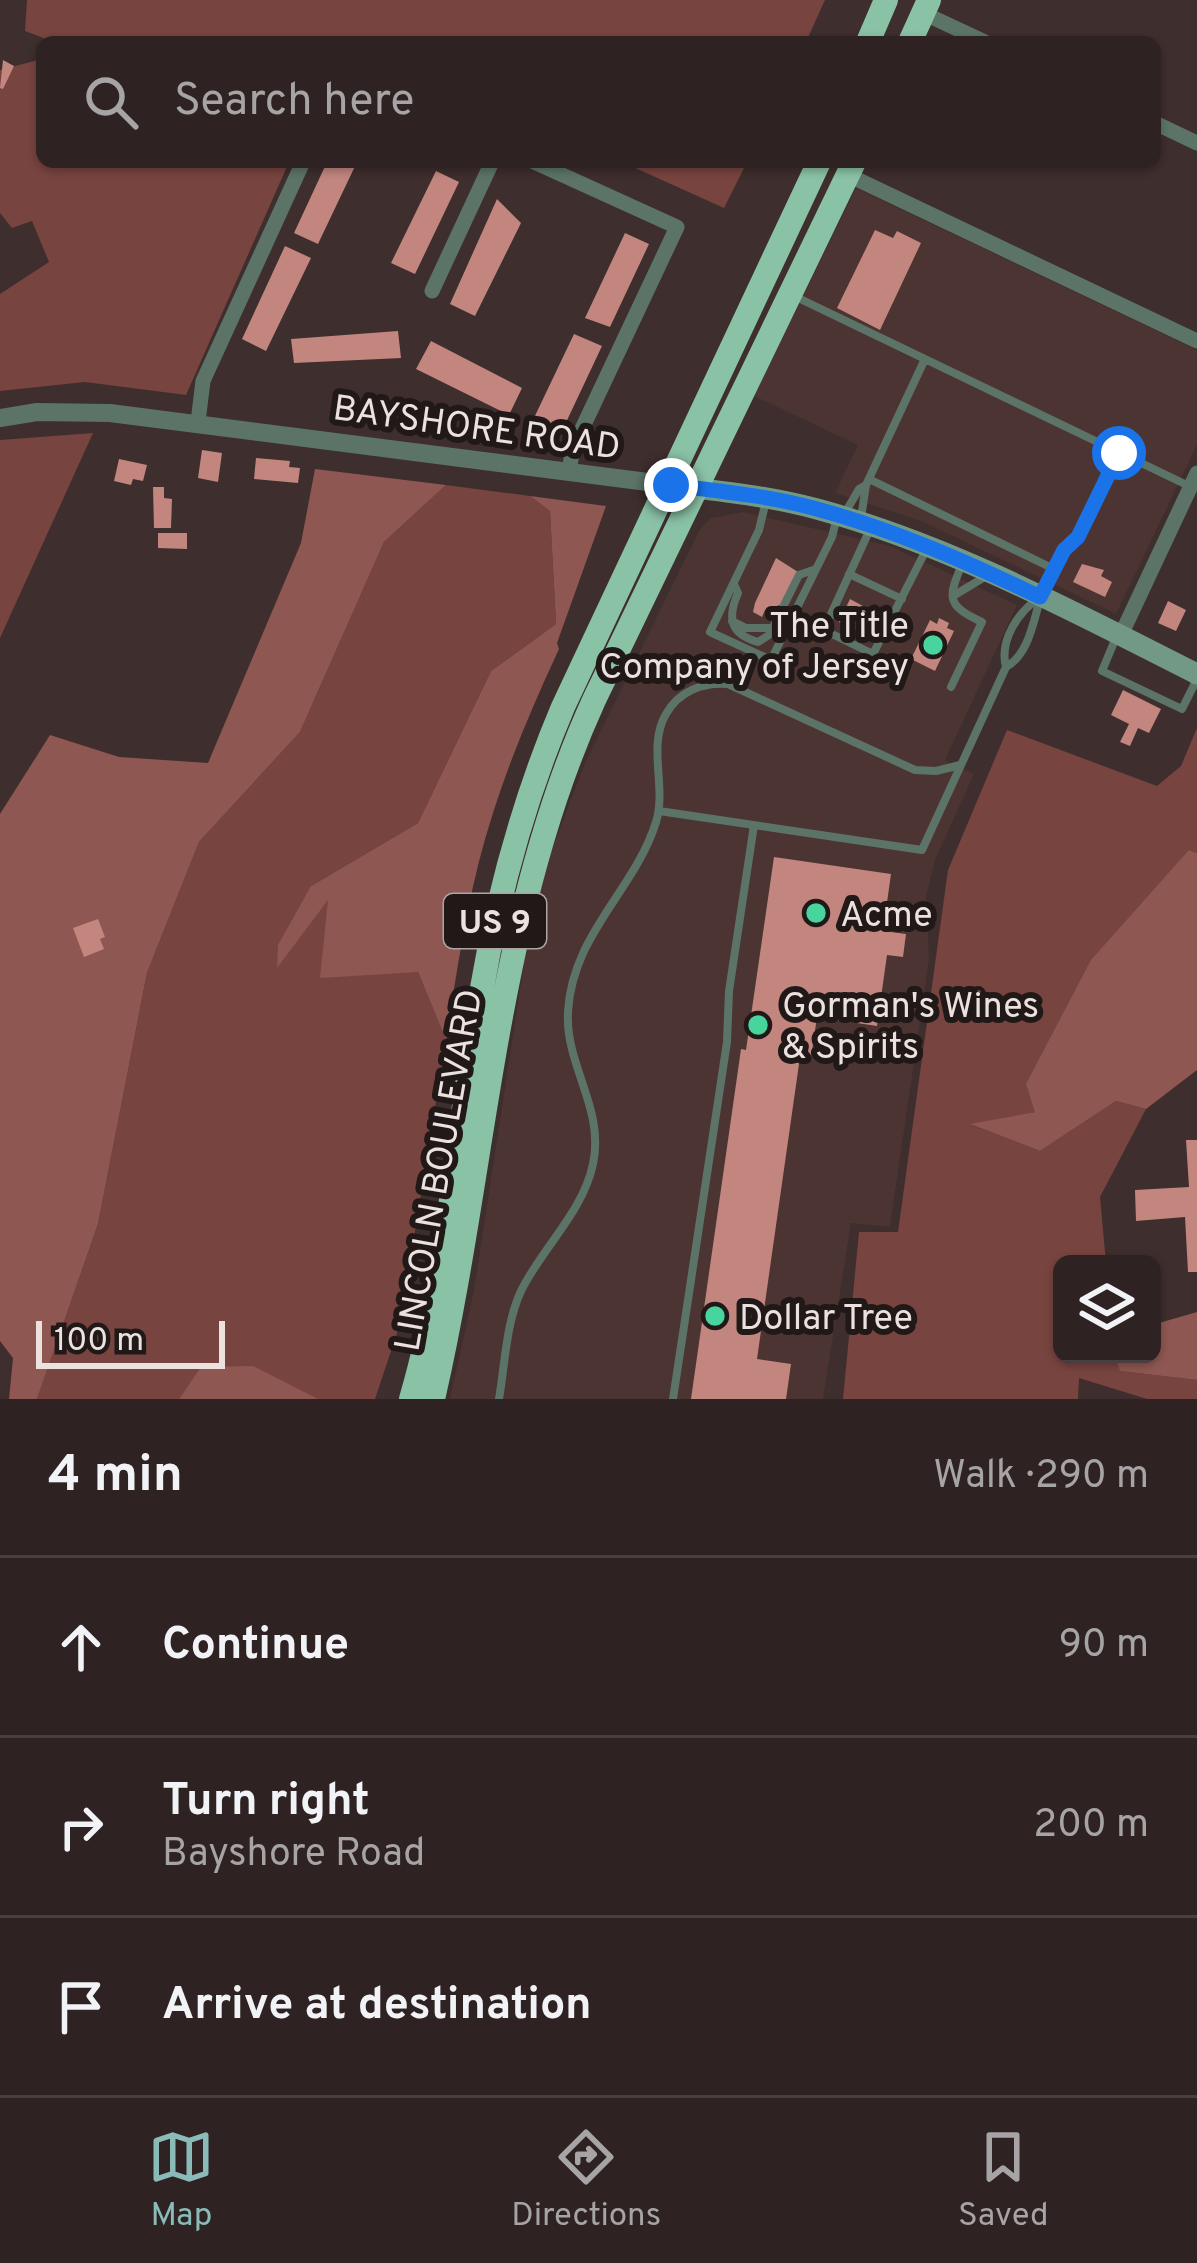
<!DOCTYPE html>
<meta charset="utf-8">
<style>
:root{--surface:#2e2222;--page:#362a2a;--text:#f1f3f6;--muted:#a7a4a5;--line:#493f40;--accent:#8bbbb9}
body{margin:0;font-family:Overpass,sans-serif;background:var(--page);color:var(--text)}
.controls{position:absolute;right:36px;bottom:36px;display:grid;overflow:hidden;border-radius:18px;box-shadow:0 3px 9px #0004}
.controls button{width:108px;height:108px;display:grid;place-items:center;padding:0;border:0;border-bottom:3px solid var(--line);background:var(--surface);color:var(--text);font:60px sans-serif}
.scale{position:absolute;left:36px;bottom:30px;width:189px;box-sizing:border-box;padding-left:12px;border:6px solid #ebe1df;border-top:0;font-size:33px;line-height:42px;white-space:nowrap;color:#ebe1df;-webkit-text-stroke:9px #201918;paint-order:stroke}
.stop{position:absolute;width:36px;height:36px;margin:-27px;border:9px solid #1a73e8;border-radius:50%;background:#fff}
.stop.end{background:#1a73e8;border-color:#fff;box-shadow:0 3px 12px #0008}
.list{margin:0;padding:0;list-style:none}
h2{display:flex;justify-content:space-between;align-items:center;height:156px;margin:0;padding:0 48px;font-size:51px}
h2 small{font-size:39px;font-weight:400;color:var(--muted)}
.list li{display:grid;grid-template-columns:78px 1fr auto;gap:36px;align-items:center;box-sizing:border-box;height:180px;padding:0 48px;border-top:3px solid var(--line)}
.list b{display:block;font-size:45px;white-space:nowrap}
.list p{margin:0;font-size:39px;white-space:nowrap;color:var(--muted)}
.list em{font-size:39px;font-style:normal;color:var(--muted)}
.icon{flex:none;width:66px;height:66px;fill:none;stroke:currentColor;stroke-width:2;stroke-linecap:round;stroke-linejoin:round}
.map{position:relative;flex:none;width:1197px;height:1399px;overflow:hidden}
.search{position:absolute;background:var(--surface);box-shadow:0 3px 9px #0004;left:36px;right:36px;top:36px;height:132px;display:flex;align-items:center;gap:30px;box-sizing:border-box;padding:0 42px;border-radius:18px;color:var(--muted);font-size:45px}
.sheet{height:696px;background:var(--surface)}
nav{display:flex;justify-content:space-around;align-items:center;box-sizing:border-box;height:168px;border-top:3px solid var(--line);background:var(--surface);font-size:33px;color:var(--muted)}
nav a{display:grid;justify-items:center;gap:6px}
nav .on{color:var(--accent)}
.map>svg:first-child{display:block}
</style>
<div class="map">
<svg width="1197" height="1399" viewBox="0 0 1197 1399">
<rect width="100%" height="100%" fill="#3e2e2d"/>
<!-- built -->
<path fill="#4b3431" d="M 856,188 L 1197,350 L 1197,445 L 1116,614 L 921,521 L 835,493 L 858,445 L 754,396 Z
M 743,512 L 890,546 L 1017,605 L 945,760 L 974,774 L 935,860 L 926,897 L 929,959 L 890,1227 L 851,1223 L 823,1399 L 450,1399 L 474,1290 L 530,924 L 544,870 L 585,763 L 700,529 L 711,518 Z"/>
<!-- green -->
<path fill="#78443f" d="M 27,0 L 825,0 L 806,42 L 353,42 L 344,38 L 341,42 L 54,42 L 25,31 Z
M 42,59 L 42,162 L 289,162 L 186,395 L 85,382 L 0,391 L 0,294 L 49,262 L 32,221 L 12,228 L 0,213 L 0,70 Z
M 622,162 L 747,162 L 724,208 Z
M 93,433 L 0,638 L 0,440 Z
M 446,485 L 530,496 L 550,511 L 556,624 L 491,671 L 418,823 L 311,886 L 418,972 L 446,1040 L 400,1324 L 375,1399 L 318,1399 L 202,1367 L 179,1399 L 37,1399 L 98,1224 L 147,973 L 199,842 L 300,732 L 384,542 Z
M 1197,728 L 1197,853 L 1189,850 L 1035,1112 L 972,1125 L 1040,1151 L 1116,1101 L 1146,1109 L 1100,1197 L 1106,1263 L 1062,1264 L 1062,1354 L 1113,1354 L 1120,1371 L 1197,1380 L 1197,1399 L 1147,1399 L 1079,1378 L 1078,1399 L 843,1399 L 859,1232 L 898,1232 L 948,870 L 1007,730 L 1157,786 L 1181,766 Z"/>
<!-- forest -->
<path fill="#8f5751" d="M 315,469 L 446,485 L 384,542 L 300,732 L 199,842 L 147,973 L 98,1224 L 37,1399 L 9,1399 L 13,1358 L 0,1341 L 0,814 L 50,735 L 119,757 L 208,763 L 301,543 Z
M 530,496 L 606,506 L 557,643 L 559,649 C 534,703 511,756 493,813 C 469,886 458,964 446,1040 L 418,972 L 320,978 L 328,900 L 277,968 L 278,945 L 311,886 L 418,823 L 491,671 L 556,624 L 550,511 Z
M 1189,850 L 1197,853 L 1197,1070 L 1146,1109 L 1116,1101 L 1040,1151 L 970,1124 L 1035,1112 L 1026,1084 L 1091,960 Z
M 1197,1312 L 1197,1380 L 1120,1371 L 1113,1354 L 1152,1354 L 1152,1325 Z
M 253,1366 L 318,1399 L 179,1399 L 201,1367 Z"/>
<!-- building -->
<path fill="#c2867f" d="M 3,60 L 14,66 L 3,89 L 0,88 Z
M 327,162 L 357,162 L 318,244 L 294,233 Z
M 436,171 L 459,182 L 415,274 L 391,263 Z
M 497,199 L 521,223 L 475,316 L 450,304 Z
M 875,230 L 893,238 L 897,231 L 921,243 L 880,330 L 837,308 Z
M 625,233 L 649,244 L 610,327 L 585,318 Z
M 285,246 L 311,258 L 266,351 L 242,339 Z
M 398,331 L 401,358 L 294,363 L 291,339 Z
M 574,334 L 602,346 L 561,433 L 533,420 Z
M 431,341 L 522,388 L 509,415 L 416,369 Z
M 202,450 L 222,453 L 218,482 L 198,478 Z
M 256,458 L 290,461 L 289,467 L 300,468 L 298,483 L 254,479 Z
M 119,459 L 147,465 L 143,481 L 133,479 L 131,485 L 114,481 Z
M 153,487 L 164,487 L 164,498 L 172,499 L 171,528 L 154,528 Z
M 158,533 L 187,533 L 187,549 L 158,548 Z
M 776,558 L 798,572 L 781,606 L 778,605 L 774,614 L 765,610 L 762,617 L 753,612 L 755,603 Z
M 1082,564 L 1104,570 L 1101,576 L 1112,582 L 1105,597 L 1073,582 Z
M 850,599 L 896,624 L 890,637 L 860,626 L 858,631 L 839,622 Z
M 1168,601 L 1186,610 L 1176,631 L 1158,623 Z
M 939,618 L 949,623 L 947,628 L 954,631 L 935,671 L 911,659 L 930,620 L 937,624 Z
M 1123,690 L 1161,709 L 1149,733 L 1138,728 L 1130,746 L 1120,742 L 1129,724 L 1111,715 Z
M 774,857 L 891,874 L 883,931 L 906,934 L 903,957 L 887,955 L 877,1026 L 817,1017 L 811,1058 L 800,1057 L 757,1359 L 791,1364 L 786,1399 L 691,1399 L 741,1049 L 746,1050 Z
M 98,919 L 105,937 L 100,939 L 104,949 L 84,957 L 73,928 Z
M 1186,1140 L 1197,1140 L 1197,1272 L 1188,1272 L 1185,1217 L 1136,1221 L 1135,1190 L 1189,1187 Z"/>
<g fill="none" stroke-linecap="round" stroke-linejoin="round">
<!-- service -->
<path stroke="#5c7468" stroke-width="8" d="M 792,295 L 1189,486
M 869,479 L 1054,569
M 766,501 L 759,530 L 710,632 L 771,660 L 832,537 L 837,517
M 845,513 L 859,489 L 866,485 L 924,361
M 861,518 L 866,485
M 871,527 L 827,623 L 828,632 L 873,654 L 927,548
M 849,574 L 902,599
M 734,584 L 738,593 C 727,618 730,634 758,642 L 769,635 L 799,575 L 813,570
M 953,596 L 988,575
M 732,621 L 746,628 L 774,628
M 1117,635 L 1102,671 L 1182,709 L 1197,679
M 1006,667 C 999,641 1018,612 1039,598
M 951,687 L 982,622 C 945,605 948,597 963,562
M 659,811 L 922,850 L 1006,667 C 1030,654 1034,617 1042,593 C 1050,571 1063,556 1077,538 C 1096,515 1106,479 1119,453
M 499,1399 C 505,1364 506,1323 521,1291 C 542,1248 583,1212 593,1164 C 605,1108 565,1066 568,1012 C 572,934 635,890 656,822 C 667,787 647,746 666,714 C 679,691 703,682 728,684 L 915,770 L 936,771 L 960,765
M 673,1399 L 727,1042 L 729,991 L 754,825"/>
<!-- minor -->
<path stroke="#5c7468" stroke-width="15" d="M 923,13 L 985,42
M 1155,123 L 1197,143
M 534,162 L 677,227 L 573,448 L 569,471
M 848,175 L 1197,341
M 432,291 L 492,162
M 198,422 L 203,381 L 303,162
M 1121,635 L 1197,473"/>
<!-- tertiary -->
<path stroke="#5c7468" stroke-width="18" d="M 0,418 L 37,412 L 110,413 L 671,485"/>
<!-- secondary -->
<path stroke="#729986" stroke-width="21" d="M 671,485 C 719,491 769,496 817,509 C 950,545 1074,612 1197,674"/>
<!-- trunk -->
<path stroke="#8ac2a6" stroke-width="24" d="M 868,42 L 886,0
M 910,42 L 929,0
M 411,1399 C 449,1269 457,1132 480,999 C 497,898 523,801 563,707 L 819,162
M 433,1399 C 487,1165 493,921 594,700 L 854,162"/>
</g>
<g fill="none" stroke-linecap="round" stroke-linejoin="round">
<!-- route -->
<path stroke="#1a73e8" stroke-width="15" d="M 671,485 C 719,491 770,496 817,509 C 895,530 967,562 1040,597 L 1064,550 L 1078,537 L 1119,453"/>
</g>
<!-- markers -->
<g fill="#48d49d" stroke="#201918" stroke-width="4.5">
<circle cx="933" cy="645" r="12"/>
<circle cx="816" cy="913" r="12"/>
<circle cx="758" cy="1025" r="12"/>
<circle cx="715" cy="1316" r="12"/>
</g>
<g text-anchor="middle" stroke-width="12" stroke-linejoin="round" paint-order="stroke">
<!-- shield labels -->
<rect fill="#201918" stroke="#aea5a3" stroke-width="3" x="444" y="894" width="102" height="54" rx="9"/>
<g font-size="33" font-weight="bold" fill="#ebe1df">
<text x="495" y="933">US 9</text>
</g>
<!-- street labels -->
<g font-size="36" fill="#ebe1df" stroke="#201918">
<text transform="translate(477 426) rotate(8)" y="13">BAYSHORE ROAD</text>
<text transform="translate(437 1170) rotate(-80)" y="13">LINCOLN BOULEVARD</text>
</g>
<!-- poi labels -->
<g font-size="36" fill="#ebe1df" stroke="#201918" text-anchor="start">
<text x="909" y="637" text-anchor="end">The Title<tspan x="909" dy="41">Company of Jersey</tspan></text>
<text x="840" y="926">Acme</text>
<text x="782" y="1017">Gorman's Wines<tspan x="782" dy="41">&amp; Spirits</tspan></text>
<text x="739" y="1329">Dollar Tree</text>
</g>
</g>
</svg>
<div class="controls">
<button><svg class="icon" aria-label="layers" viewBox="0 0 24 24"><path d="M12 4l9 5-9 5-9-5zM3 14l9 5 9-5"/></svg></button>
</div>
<div class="scale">100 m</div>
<div class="stop" style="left:1119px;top:453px"></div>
<div class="stop end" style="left:671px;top:485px"></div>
<div class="search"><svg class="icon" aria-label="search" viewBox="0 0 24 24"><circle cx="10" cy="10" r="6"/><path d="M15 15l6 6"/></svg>Search here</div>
</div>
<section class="sheet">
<h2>4 min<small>Walk · 290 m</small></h2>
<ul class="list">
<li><svg class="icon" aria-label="ahead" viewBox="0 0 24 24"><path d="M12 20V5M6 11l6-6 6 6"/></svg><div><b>Continue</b></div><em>90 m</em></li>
<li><svg class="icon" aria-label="right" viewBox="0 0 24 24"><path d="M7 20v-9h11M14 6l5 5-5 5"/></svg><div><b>Turn right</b><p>Bayshore Road</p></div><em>200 m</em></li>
<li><svg class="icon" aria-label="arrive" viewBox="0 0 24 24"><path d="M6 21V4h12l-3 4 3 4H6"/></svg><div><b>Arrive at destination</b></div></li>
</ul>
</section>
<nav>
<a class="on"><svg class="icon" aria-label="map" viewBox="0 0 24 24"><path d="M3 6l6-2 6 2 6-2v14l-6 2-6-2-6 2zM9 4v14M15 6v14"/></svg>Map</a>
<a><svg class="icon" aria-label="directions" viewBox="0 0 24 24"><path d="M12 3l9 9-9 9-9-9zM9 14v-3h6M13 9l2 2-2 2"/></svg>Directions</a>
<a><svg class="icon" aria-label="saved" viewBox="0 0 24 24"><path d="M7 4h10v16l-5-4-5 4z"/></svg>Saved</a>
</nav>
